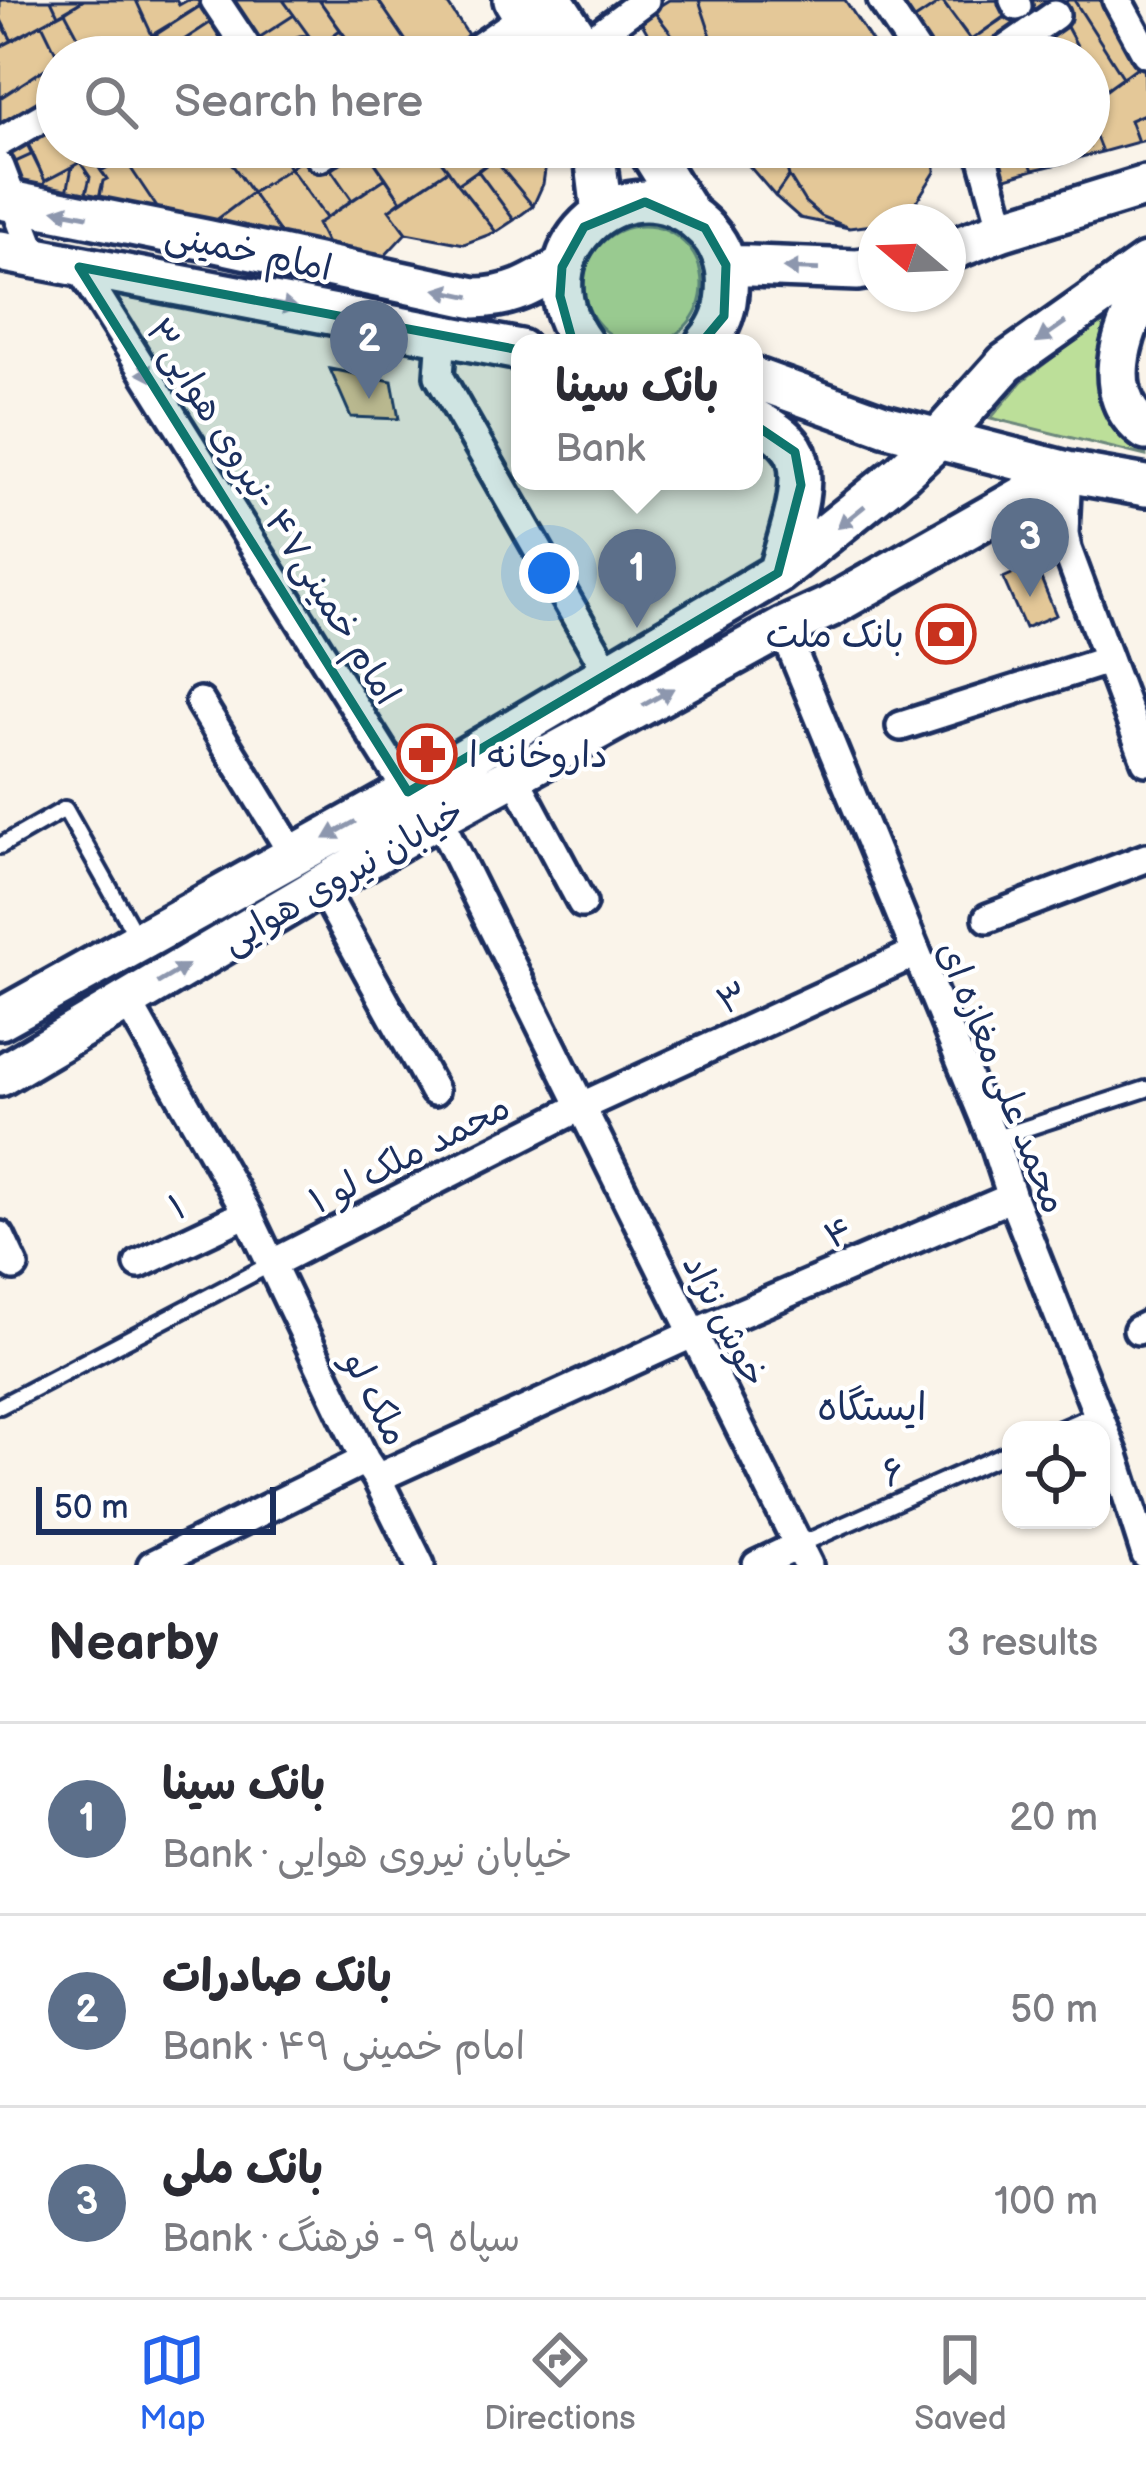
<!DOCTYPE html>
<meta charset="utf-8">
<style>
:root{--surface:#fff;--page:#f7f7f7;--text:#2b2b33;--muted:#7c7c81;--line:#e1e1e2;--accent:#2563eb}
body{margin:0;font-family:"Balsamiq Sans","Playpen Sans Arabic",sans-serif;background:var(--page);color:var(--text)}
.controls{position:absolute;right:36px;bottom:36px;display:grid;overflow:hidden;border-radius:24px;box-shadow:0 3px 9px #0004}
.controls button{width:108px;height:108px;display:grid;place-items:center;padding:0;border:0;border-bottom:3px solid var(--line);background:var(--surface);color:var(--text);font:60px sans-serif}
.compass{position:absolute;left:858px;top:204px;width:108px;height:108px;border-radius:50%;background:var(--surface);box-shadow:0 3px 9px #0004;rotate:289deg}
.scale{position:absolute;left:36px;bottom:30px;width:240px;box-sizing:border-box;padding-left:12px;border:6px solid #1b2f5e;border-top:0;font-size:33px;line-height:42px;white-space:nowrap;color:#1b2f5e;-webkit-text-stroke:9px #fff;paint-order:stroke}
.you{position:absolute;left:549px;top:573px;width:42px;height:42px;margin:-30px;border:9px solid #fff;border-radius:50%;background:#1a73e8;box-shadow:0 0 0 18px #1a73e833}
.badge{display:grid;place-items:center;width:78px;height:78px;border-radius:50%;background:var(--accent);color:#fff;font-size:39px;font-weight:700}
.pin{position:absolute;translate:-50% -99px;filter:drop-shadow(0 3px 6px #0008)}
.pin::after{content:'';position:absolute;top:63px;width:42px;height:36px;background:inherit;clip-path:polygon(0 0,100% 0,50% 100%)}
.popup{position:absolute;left:511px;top:334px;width:252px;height:156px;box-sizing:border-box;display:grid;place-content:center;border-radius:24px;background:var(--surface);filter:drop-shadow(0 3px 9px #0005);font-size:39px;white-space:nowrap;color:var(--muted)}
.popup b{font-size:45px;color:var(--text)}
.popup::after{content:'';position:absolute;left:50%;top:100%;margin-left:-24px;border:24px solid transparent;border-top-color:var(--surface)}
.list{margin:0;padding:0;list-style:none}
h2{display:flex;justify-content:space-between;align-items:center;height:156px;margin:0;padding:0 48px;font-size:51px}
h2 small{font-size:39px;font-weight:400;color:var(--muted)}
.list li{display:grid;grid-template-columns:78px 1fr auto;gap:36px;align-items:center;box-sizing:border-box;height:192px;padding:0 48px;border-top:3px solid var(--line)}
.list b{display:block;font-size:45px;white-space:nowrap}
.list p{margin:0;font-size:39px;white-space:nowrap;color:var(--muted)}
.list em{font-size:39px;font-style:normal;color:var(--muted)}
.icon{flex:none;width:66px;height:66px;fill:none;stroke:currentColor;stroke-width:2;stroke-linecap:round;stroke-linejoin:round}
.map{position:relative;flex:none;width:1146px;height:1565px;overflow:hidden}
.search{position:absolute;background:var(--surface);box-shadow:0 3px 9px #0004;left:36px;right:36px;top:36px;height:132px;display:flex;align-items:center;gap:30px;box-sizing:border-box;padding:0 42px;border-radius:66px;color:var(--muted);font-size:45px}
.sheet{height:732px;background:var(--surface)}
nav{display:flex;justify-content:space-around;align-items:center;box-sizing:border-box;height:168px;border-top:3px solid var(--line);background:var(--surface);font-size:33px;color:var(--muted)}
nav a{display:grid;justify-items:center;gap:6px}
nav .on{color:var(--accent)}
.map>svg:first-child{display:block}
</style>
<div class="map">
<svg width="1146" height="1565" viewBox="0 0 1146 1565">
<rect width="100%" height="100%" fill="#faf4ea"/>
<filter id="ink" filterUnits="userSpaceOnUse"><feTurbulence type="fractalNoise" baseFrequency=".00833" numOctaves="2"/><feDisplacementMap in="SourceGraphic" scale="24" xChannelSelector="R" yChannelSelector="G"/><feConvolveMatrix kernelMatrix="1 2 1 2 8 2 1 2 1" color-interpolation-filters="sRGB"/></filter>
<g filter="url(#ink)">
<!-- green -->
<path fill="#bcdf99" stroke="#6c877c" stroke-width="3" d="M584 285a59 59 0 1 1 118 0a59 59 0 1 1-118 0Z
M 1108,315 L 1101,350 L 1130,438 L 1146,451 L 1146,456 L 991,418 L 1022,381 Z"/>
<!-- building -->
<path fill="#e4c898" stroke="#1b2f5e" stroke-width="3" d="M 0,0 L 51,0 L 58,15 L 12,41 L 0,18 Z
M 51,0 L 84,0 L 58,15 Z
M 84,0 L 136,0 L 152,35 L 146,41 L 153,52 L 146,57 L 89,57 L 65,12 Z
M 136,0 L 176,0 L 179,5 L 188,0 L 208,1 L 152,35 Z
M 228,0 L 283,0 L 294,15 L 254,41 Z
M 283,0 L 319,0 L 340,30 L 317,47 Z
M 319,0 L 378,0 L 417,57 L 360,57 Z
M 378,0 L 445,0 L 467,33 L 467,44 L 450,57 L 417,57 Z
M 669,0 L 699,0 L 713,42 L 696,57 L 689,57 L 653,10 Z
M 699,0 L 845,0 L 882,57 L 698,57 L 713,42 Z
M 889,0 L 942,1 L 906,25 Z
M 1009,0 L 1015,9 L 971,40 L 942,1 Z
M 1018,0 L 1056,0 L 1060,6 L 1034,24 Z
M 1068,0 L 1074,0 L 1123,77 L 1102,92 L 1089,68 L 1089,57 L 1083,57 L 1057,8 Z
M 1074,0 L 1102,0 L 1141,66 L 1123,77 Z
M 208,1 L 219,17 L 158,57 L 146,41 Z
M 942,1 L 983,57 L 927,57 L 906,25 Z
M 1021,6 L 1034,24 L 983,57 L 971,40 Z
M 653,10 L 673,36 L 657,50 L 640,20 Z
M 65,12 L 89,57 L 58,57 L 42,24 Z
M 294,15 L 311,39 L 285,57 L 265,57 L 254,41 Z
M 1061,16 L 1083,57 L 1025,57 L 1018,47 Z
M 219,17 L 242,57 L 158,57 Z
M 0,21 L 12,41 L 0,47 Z
M 42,24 L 58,57 L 57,61 L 0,98 L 0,47 Z
M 340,30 L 360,57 L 303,57 L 317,47 Z
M 673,36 L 689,57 L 661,57 L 657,50 Z
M 57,61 L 57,101 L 0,127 L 0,98 Z
M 1144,62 L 1146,113 L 1130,120 L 1138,142 L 1102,152 L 1089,119 L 1089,103 Z
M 1089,68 L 1102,92 L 1089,103 Z
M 1145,114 L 1146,140 L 1138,142 L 1130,120 Z
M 57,116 L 57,147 L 86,147 L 92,156 L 45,181 L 23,136 Z
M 1089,119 L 1102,152 L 1081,157 L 1077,147 L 1089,147 Z
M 26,140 L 33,154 L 11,164 L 3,151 Z
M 86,147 L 142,147 L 101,171 Z
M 142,147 L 220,147 L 252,193 L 215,221 L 158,209 L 124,158 Z
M 220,147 L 276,147 L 290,168 L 252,193 Z
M 276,147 L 309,147 L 312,152 L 290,168 Z
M 346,147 L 364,147 L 386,178 L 352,200 L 325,161 Z
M 364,147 L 430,147 L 448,170 L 401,201 Z
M 440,147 L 511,147 L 458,184 L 434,152 Z
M 511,147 L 539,147 L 545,170 L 543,184 L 533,206 L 494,159 Z
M 733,147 L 760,147 L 744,160 Z
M 760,147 L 774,147 L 785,161 L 789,176 L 775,196 L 744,160 Z
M 774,147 L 935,147 L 935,172 L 913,207 L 896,218 L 876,222 L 873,225 L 849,228 L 821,216 L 805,202 L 789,176 L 785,161 Z
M 992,147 L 1023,147 L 1033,170 L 1003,179 Z
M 1023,147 L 1038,147 L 1046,167 L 1033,170 Z
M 1038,147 L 1056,147 L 1062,163 L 1046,167 Z
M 1056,147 L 1077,147 L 1081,157 L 1062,163 Z
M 312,152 L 325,161 L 352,200 L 326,218 L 290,168 Z
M 33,154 L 45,181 L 42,192 L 22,186 L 11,164 Z
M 92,156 L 107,179 L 103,181 L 97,205 L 84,202 L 90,177 L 80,162 Z
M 124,158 L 158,209 L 126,202 L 123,207 L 99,202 L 103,181 L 107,179 L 101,171 Z
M 494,159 L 533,206 L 514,220 L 478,171 Z
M 80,162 L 90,177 L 84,202 L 66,198 L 72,167 Z
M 72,167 L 66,198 L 42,192 L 45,181 Z
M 290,168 L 326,218 L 317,224 L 328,246 L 325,251 L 287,242 L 252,193 Z
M 448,170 L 458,184 L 496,232 L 464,244 L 406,233 L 389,210 Z
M 478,171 L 514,220 L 496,232 L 458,184 Z
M 789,176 L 805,202 L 821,216 L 849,228 L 800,218 L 775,196 Z
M 386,178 L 401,201 L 389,210 L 406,233 L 381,260 L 378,255 L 328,246 L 317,224 Z
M 252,193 L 287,242 L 218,227 L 215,221 Z
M 330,369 L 392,381 L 399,419 L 351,417 Z
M 1021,570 L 1040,576 L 1056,615 L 1025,628 L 1003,578 Z"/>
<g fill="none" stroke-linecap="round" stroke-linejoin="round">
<defs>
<path id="service" d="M 0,846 L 65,809 L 138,939
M 993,1139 L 1146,1089
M 0,1406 L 271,1264
M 1058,1430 L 1097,1413
M 799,1545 L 1011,1451"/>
<path id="minor" d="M 215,0 L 253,57
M 882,0 L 920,57
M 1014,0 L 1017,6
M 1117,0 L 1146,53
M 583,46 L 645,0
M 295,57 L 303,52
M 465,57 L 525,16
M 995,57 L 1055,15
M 0,142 L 57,109
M 314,147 L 320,157 L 335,147
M 980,147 L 1003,230
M 0,167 L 35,258
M 79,267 L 408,792
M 442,335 L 439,376 L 609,674
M 1067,472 L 1064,533 L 1067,549 L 1146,761
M 783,628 L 993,1139 L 1012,1197 L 1114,1455 L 1146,1555
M 200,702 L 294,856
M 901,726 L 1108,660
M 514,776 L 582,903
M 438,817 L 808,1565
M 321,886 L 434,1091
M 988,918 L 1146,858
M 127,1001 L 247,1213 L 365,1460 L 377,1478 L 420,1565
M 0,1236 L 14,1266
M 139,1264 L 247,1213
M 271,1264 L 580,1107 L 915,953
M 1138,1330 L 1146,1326
M 377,1478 L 692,1334 L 1012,1197
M 152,1565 L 365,1460
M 757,1565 L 799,1545"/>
<path id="secondary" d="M 514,0 L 549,57
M 553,0 L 590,57
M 594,147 L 602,213
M 647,147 L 689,214
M 0,199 L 206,240 L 475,298 C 510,298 532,285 562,267
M 0,251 L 520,350
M 948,251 L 1003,230 L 1146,186
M 726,265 L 857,270 L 876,267
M 1146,291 C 1120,332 1099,396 1146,430
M 582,343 C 517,254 622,160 696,220 C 713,234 725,252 727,275 C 729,300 724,323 706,343
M 754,378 L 884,425 L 1067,472 L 1146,486
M 754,419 C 768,427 784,435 793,449 C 812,478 787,541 778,573
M 0,1019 L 408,792 L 778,573 L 902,473 L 938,439 L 1006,363 L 1146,264
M 0,1076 L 438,817 L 783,628 L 829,607 L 1067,472"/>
</defs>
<!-- service casing -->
<use href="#service" stroke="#1b2f5e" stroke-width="22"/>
<!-- minor casing -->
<use href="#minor" stroke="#1b2f5e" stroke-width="36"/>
<!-- secondary casing -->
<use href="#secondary" stroke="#1b2f5e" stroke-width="48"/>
<!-- service -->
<use href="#service" stroke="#fff" stroke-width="14"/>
<!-- minor -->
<use href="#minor" stroke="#fff" stroke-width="27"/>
<!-- secondary -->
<use href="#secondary" stroke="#fff" stroke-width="39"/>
</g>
<!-- one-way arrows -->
<defs><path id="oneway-solid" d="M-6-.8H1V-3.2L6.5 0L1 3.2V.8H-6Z" transform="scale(3)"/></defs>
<g fill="#8d97ae">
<use href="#oneway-solid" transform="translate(71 213) rotate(-169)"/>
<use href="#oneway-solid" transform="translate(801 269) rotate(-178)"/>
<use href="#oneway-solid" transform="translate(453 293) rotate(-168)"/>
<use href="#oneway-solid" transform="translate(280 305) rotate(11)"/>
<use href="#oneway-solid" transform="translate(1051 332) rotate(145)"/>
<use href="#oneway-solid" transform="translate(142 366) rotate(58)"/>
<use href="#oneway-solid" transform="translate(851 517) rotate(141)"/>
<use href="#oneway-solid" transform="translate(658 697) rotate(-29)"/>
<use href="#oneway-solid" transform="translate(340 830) rotate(151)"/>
<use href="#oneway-solid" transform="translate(173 974) rotate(-31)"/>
</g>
</g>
<!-- marked area -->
<path fill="#0f766e" fill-opacity="0.2" stroke="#0f766e" stroke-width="9" stroke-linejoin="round" d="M 645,202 L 705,228 L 726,265 L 724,316 L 677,372 L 795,452 L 801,485 L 778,573 L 408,792 L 79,267 L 578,361 L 560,296 L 562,267 L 584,227 Z"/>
<!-- icons -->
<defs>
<symbol id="bank-ring" viewBox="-11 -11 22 22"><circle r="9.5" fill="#fff" stroke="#c8321e" stroke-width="1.5"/><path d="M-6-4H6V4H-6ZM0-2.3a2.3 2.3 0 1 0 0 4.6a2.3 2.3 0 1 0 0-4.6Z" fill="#c8321e"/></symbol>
<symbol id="pharmacy-ring" viewBox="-11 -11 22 22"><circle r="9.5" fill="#fff" stroke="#c8321e" stroke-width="1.5"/><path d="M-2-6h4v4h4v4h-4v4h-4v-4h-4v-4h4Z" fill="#c8321e"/></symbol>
</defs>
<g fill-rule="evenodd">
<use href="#bank-ring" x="913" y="601" width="66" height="66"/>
<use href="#pharmacy-ring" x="394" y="721" width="66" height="66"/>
</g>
<g text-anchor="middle" stroke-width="9" stroke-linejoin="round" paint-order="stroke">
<!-- street labels -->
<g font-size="36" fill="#1b2f5e" stroke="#fff">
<text transform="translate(249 250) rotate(12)" y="13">امام خمینی</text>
<text transform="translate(274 511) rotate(58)" y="13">امام خمینی۴۷ -نیروی هوایی۳</text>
<text transform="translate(342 875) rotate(-30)" y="13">خیابان نیروی هوایی</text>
<text transform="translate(732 997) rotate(-25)" y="13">۳</text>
<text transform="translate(1003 1077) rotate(68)" y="13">محمد علی مغازه ای</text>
<text transform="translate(409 1153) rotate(-27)" y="13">۱ محمد ملک لو</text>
<text transform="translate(177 1206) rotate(-25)" y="13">۱</text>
<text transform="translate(838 1232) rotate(-23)" y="13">۴</text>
<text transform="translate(726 1320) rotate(63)" y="13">خوش نژاد</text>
<text transform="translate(377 1398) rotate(63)" y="13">ملک لو</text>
<text transform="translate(893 1471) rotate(-24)" y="13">۶</text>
</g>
<!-- poi labels -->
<g font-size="36" fill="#1b2f5e" stroke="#fff" text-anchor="end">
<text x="904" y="647">بانک ملت</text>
<text x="469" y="767" text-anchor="start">داروخانه ا</text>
</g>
<!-- neighbourhood labels -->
<g font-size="39" fill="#1b2f5e" stroke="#fff">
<text x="872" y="1420">ایستگاه</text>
</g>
</g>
</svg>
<div class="controls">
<button><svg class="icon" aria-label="locate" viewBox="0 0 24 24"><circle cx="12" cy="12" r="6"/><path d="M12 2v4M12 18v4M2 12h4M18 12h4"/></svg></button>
</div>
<svg class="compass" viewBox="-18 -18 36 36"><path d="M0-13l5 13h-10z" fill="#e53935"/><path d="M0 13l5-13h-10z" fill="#7c7c81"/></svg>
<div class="scale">50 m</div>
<div class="you"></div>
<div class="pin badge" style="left:637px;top:628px;background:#5c6f8a">1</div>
<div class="popup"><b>بانک سینا</b>Bank</div>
<div class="pin badge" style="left:369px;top:399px;background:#5c6f8a">2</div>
<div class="pin badge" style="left:1030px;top:597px;background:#5c6f8a">3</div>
<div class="search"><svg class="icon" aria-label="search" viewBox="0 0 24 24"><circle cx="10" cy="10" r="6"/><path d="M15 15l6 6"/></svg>Search here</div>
</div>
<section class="sheet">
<h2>Nearby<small>3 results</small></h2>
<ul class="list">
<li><span class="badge" style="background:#5c6f8a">1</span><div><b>بانک سینا</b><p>Bank · خیابان نیروی هوایی</p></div><em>20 m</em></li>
<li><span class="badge" style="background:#5c6f8a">2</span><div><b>بانک صادرات</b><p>Bank · امام خمینی ۴۹</p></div><em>50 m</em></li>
<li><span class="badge" style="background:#5c6f8a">3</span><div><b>بانک ملی</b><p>Bank · سپاه ۹ - فرهنگ</p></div><em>100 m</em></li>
</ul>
</section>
<nav>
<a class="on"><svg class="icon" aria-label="map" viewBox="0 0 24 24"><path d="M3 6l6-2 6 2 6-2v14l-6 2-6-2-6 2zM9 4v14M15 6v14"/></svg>Map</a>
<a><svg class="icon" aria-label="directions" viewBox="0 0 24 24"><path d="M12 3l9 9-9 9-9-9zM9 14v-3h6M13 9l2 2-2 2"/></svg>Directions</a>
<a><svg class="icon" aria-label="saved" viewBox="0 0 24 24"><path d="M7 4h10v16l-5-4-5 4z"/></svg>Saved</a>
</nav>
